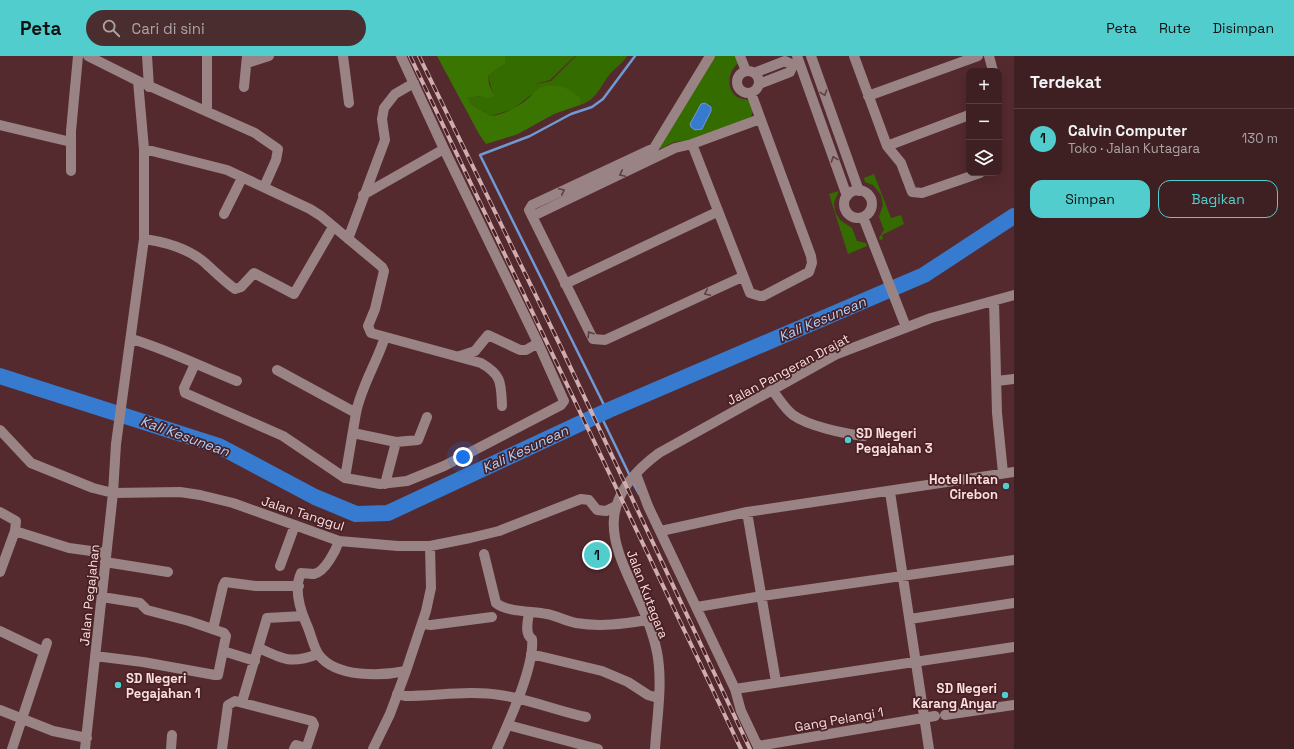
<!DOCTYPE html>
<html lang="id">
<meta charset="utf-8">
<style>
:root{--surface:#3f2022;--page:#4a2d2f;--text:#f1f3f6;--muted:#ada3a5;--line:#583e40;--accent:#52cdcd}
body{margin:0;font-family:"Space Grotesk",sans-serif;background:var(--page);color:var(--text)}
.controls{position:absolute;right:12px;top:12px;display:grid;overflow:hidden;border-radius:8px;box-shadow:0 4px 16px #0002}
.controls button{width:36px;height:36px;display:grid;place-items:center;padding:0;border:0;border-bottom:1px solid var(--line);background:var(--surface);color:var(--text);font:20px sans-serif}
.you{position:absolute;left:463px;top:401px;width:14px;height:14px;margin:-10px;border:3px solid #fff;border-radius:50%;background:#1a73e8;box-shadow:0 0 0 6px #1a73e833}
.badge{display:grid;place-items:center;width:26px;height:26px;border-radius:50%;background:var(--accent);color:#111;font-size:13px;font-weight:700}
.pin{position:absolute;translate:-50% -50%;border:2px solid #fff;box-shadow:0 1px 4px #0006}
.list{margin:0;padding:0;list-style:none}
h2{display:flex;justify-content:space-between;align-items:center;height:52px;margin:0;padding:0 16px;font-size:17px}
h2 small{font-size:13px;font-weight:400;color:var(--muted)}
.list li{display:grid;grid-template-columns:26px 1fr auto;gap:12px;align-items:center;box-sizing:border-box;height:60px;padding:0 16px;border-top:1px solid var(--line)}
.list b{display:block;font-size:15px;white-space:nowrap}
.list p{margin:0;font-size:13px;white-space:nowrap;color:var(--muted)}
.list em{font-size:13px;font-style:normal;color:var(--muted)}
.actions{display:flex;gap:8px;padding:12px 16px}
.actions a{flex:1;padding:9px 0;border:1px solid var(--accent);border-radius:12px;text-align:center;font-size:14px;color:var(--accent)}
.actions .main{background:var(--accent);color:#111}
.icon{flex:none;width:22px;height:22px;fill:none;stroke:currentColor;stroke-width:2;stroke-linecap:round;stroke-linejoin:round}
.map{position:relative;flex:none;width:1014px;height:693px;overflow:hidden}
header{display:flex;align-items:center;gap:24px;box-sizing:border-box;height:56px;padding:0 20px;background:var(--accent);color:#111}
header strong{font-size:19px}
nav{display:flex;gap:22px;margin-inline-start:auto;font-size:14px}
.search{width:280px;height:36px;background:var(--page);display:flex;align-items:center;gap:10px;box-sizing:border-box;padding:0 14px;border-radius:22px;color:var(--muted);font-size:15px}
main{display:flex}
aside{flex:1;background:var(--surface)}
.map>svg:first-child{display:block}
</style>
<header>
<strong>Peta</strong>
<div class="search"><svg class="icon" aria-label="search" viewBox="0 0 24 24"><circle cx="10" cy="10" r="6"/><path d="M15 15l6 6"/></svg>Cari di sini</div>
<nav><a>Peta</a><a>Rute</a><a>Disimpan</a></nav>
</header>
<main>
<div class="map">
<svg width="1014" height="693" viewBox="0 0 1014 693">
<rect width="100%" height="100%" fill="#542a2e"/>
<!-- green -->
<path fill="#356c00" d="M 505,0 L 575,0 L 550,24 L 532,29 L 528,21 L 532,29 L 551,25 L 576,0 L 627,0 C 623,7 615,12 610,18 C 600,30 597,44 580,49 L 580,42 L 531,39 L 513,53 L 491,60 L 471,48 L 468,42 L 479,40 L 487,43 L 493,38 L 488,20 L 506,7 Z
M 715,0 L 736,0 L 739,7 C 729,13 726,30 734,38 C 738,43 744,43 749,44 L 753,54 L 751,61 L 691,84 L 674,86 L 660,93 L 659,90 Z
M 874,118 L 891,162 L 901,159 L 904,168 L 882,179 L 883,183 L 880,184 L 879,182 L 884,174 L 879,161 L 883,149 L 881,139 L 873,129 L 865,126 L 864,122 Z
M 839,135 L 834,146 L 835,156 L 840,164 L 852,172 L 857,185 L 866,187 L 867,190 L 848,198 L 829,138 Z"/>
<!-- forest -->
<path fill="#3a7501" d="M 437,0 L 505,0 L 506,7 L 488,20 L 489,28 L 494,40 L 487,43 L 479,40 L 468,42 L 471,48 L 491,60 C 502,59 516,52 525,45 C 531,41 536,33 542,31 C 555,27 571,32 580,42 L 580,49 L 554,58 L 518,78 L 486,88 L 479,78 Z"/>
<!-- water -->
<path fill="#367bcf" stroke="#7199d4" d="M 705,47 L 711,51 L 711,55 L 702,73 L 695,74 L 691,71 L 690,68 L 701,48 Z"/>
<g fill="none" stroke-linecap="round" stroke-linejoin="round">
<!-- stream -->
<path stroke="#7199d4" stroke-width="2.5" d="M 607,355 L 480,99 L 530,80 L 571,58 L 592,51 L 603,43 L 635,0
M 600,358 L 630,420
M 633,427 L 639,438"/>
<!-- river -->
<path stroke="#367bcf" stroke-width="16" d="M 0,320 L 219,390 L 315,441 L 356,458 L 388,457 L 609,354 L 924,219 L 1014,160"/>
<!-- minor -->
<path stroke="#9a8384" stroke-width="10" d="M 147,0 L 149,31
M 207,0 L 207,55
M 343,0 L 349,47
M 710,0 L 654,92 L 532,149 L 529,154 L 593,283 L 605,284 L 742,221
M 740,0 L 746,15
M 797,0 L 847,140
M 811,0 L 859,135
M 854,0 L 887,90 L 901,107 L 912,136 L 922,137 L 980,117
M 989,0 L 993,15
M 247,7 L 269,0
M737 26a11 11 0 1 1 22 0a11 11 0 1 1-22 0Z
M 754,17 L 785,5 L 793,9
M 138,25 L 255,77 L 278,93 L 276,104 L 264,131
M 759,28 L 790,16 L 793,9
M 244,31 L 247,0
M 868,40 L 978,0
M 0,69 L 71,86
M 692,88 L 750,237 L 760,240 L 763,240 L 809,216 L 812,207 L 811,200 L 751,37
M 887,90 L 969,59
M 144,93 L 227,114 L 310,153 L 321,160 L 382,211 L 384,215 L 375,253 L 368,270 L 371,277 L 481,307 C 502,319 501,327 502,350
M 71,115 L 71,75 L 78,0
M844 148a14 14 0 1 1 28 0a14 14 0 1 1-28 0Z
M 363,139 L 444,93
M 224,158 L 242,122
M 533,160 L 675,92 L 692,88 L 760,63
M 863,161 L 906,271
M 144,183 C 166,186 187,192 204,206 C 214,215 224,225 235,233 L 241,231 L 254,217 L 294,238 L 333,171
M 348,183 L 385,84 L 382,63 L 384,52 L 395,38 L 414,27
M 565,228 L 717,156
M 994,245 L 997,357 L 1003,417
M 132,283 C 168,294 202,311 237,325
M 460,300 L 475,295 L 488,279 L 520,294 L 526,294 L 538,287
M 195,308 L 184,332 L 185,337 L 283,380 L 345,422 L 380,428 L 407,425 L 444,410 L 561,349 L 564,345 L 538,287 L 444,93 L 401,0
M 277,314 L 356,357 L 345,422
M 997,325 L 1014,323
M 773,335 C 779,343 785,353 793,359 C 808,370 845,378 864,380
M 356,357 C 361,331 377,306 385,281
M 0,374 L 31,407 L 93,432 L 113,437 L 180,436 L 200,439 L 233,447 L 339,485 L 398,490 L 430,490 L 470,482 L 499,475 L 581,443 L 589,444 L 597,454 L 606,455 L 616,450
M 353,377 L 396,386 L 385,428
M 396,386 L 418,384 L 427,361
M 636,418 L 648,450 L 735,633 L 741,655 L 759,693
M 890,436 L 929,693
M 0,456 L 16,465 L 15,475 L 0,516
M 747,456 L 776,626
M 15,475 L 69,492 L 106,497
M 661,475 L 747,456 L 1014,416
M 339,485 C 336,494 325,516 314,518 C 310,518 305,517 301,517 C 294,532 300,553 306,567 C 311,577 313,591 319,599 C 336,622 382,620 406,615
M 484,498 L 496,547 C 506,556 533,555 547,558 C 557,560 566,565 576,567 C 600,571 623,568 647,564
M 105,506 L 168,516
M 280,510 L 295,469
M 697,551 L 762,540 L 1014,504
M 910,563 L 1014,547
M 422,568 L 431,569 L 492,561
M 213,573 L 223,530 L 225,526 L 256,530 L 299,530
M 0,575 L 44,596
M 259,592 C 284,604 292,608 318,598
M 223,595 L 255,605
M 531,598 L 602,615 L 628,626 L 648,639 L 658,642
M 95,600 L 143,606 L 215,619 L 218,619 L 226,580 L 224,577 L 189,565 L 147,554 L 140,547 L 102,541
M 735,633 L 1014,591
M 397,638 L 405,640 C 437,640 469,634 500,639 C 529,643 557,655 586,661
M 242,646 L 267,562 L 303,560
M 0,654 L 53,675 L 87,682
M 945,659 L 1014,649
M 508,669 L 598,693
M 758,690 L 935,660
M 12,693 L 47,587
M 85,693 L 113,437 L 116,388 L 144,183 L 144,93 L 138,25 L 88,0
M 171,693 L 172,679
M 222,693 L 228,649 L 235,645 L 312,665 L 314,669 L 307,690 L 306,692 L 296,689 L 294,693
M 373,693 L 390,658 L 406,615 L 426,555 L 431,532 L 430,490
M 497,693 C 508,668 535,610 532,583 C 524,578 528,565 529,556
M 655,693 C 657,661 663,627 657,596 C 641,517 567,465 659,397 L 837,298 L 931,262 L 1014,239"/>
<defs>
<path id="rail" d="M 410,0 L 741,693
M 419,0 L 559,287 L 750,693"/>
</defs>
<!-- rail casing -->
<use href="#rail" stroke="#cdadaf" stroke-width="4"/>
<!-- rail -->
<use href="#rail" stroke="#492024" stroke-width="2.5" stroke-dasharray="8" stroke-linecap="butt"/>
</g>
<!-- one-way arrows -->
<defs><path id="oneway-chevron" d="M-2-3.5L2.5 0L-2 3.5" fill="none" stroke-width="1.6" stroke-linecap="round" stroke-linejoin="round"/></defs>
<g stroke="#613e41">
<use href="#oneway-chevron" transform="translate(824 37) rotate(70)"/>
<use href="#oneway-chevron" transform="translate(834 103) rotate(-110)"/>
<use href="#oneway-chevron" transform="translate(622 118) rotate(155)"/>
<use href="#oneway-chevron" transform="translate(562 135) rotate(-25)"/>
<use href="#oneway-chevron" transform="translate(707 237) rotate(155)"/>
<use href="#oneway-chevron" transform="translate(590 278) rotate(-123)"/>
</g>
<!-- markers -->
<g fill="#52cdcd" stroke="#492024" stroke-width="1.5">
<circle cx="848" cy="384" r="4"/>
<circle cx="1006" cy="430" r="4"/>
<circle cx="118" cy="629" r="4"/>
<circle cx="1005" cy="639" r="4"/>
</g>
<g text-anchor="middle" stroke-width="3.5" stroke-linejoin="round" paint-order="stroke">
<!-- street labels -->
<g font-size="13" fill="#fadedf" stroke="#492024">
<text transform="translate(788 313) rotate(-28)" y="5">Jalan Pangeran Drajat</text>
<text transform="translate(303 457) rotate(18)" y="5">Jalan Tanggul</text>
<text transform="translate(648 538) rotate(69)" y="5">Jalan Kutagara</text>
<text transform="translate(89 539) rotate(-84)" y="5">Jalan Pegajahan</text>
<text transform="translate(839 663) rotate(-10)" y="5">Gang Pelangi 1</text>
</g>
<!-- poi labels -->
<g font-size="13" font-weight="bold" fill="#fadedf" stroke="#492024" text-anchor="start">
<text x="856" y="382">SD Negeri<tspan x="856" dy="15">Pegajahan 3</tspan></text>
<text x="998" y="428" text-anchor="end">Hotel Intan<tspan x="998" dy="15">Cirebon</tspan></text>
<text x="126" y="627">SD Negeri<tspan x="126" dy="15">Pegajahan 1</tspan></text>
<text x="997" y="637" text-anchor="end">SD Negeri<tspan x="997" dy="15">Karang Anyar</tspan></text>
</g>
<!-- water labels -->
<g font-size="14" font-style="italic" fill="#aed0fb" stroke="#492024">
<text transform="translate(822 263) rotate(-23)" y="5">Kali Kesunean</text>
<text transform="translate(185 380) rotate(20)" y="5">Kali Kesunean</text>
<text transform="translate(525 393) rotate(-25)" y="5">Kali Kesunean</text>
</g>
</g>
</svg>
<div class="controls">
<button>+</button>
<button>−</button>
<button><svg class="icon" aria-label="layers" viewBox="0 0 24 24"><path d="M12 4l9 5-9 5-9-5zM3 14l9 5 9-5"/></svg></button>
</div>
<div class="you"></div>
<div class="pin badge" style="left:597px;top:499px">1</div>
</div>
<aside>
<h2>Terdekat<small></small></h2>
<ul class="list">
<li><span class="badge">1</span><div><b>Calvin Computer</b><p>Toko · Jalan Kutagara</p></div><em>130 m</em></li>
</ul>
<div class="actions"><a class="main">Simpan</a><a>Bagikan</a></div>
</aside>
</main>
